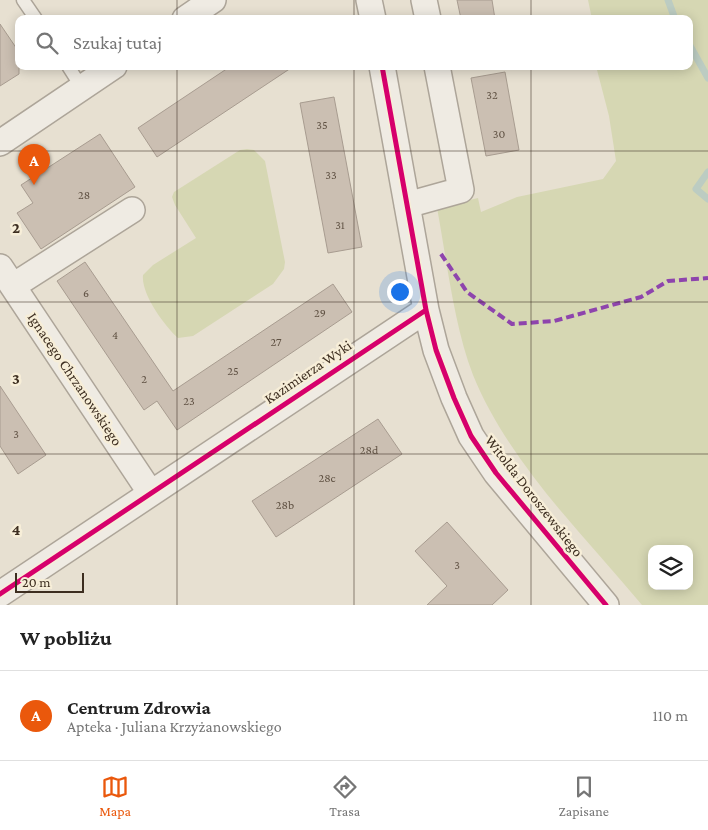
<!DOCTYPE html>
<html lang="pl">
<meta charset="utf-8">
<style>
:root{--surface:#fff;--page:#f2f2f2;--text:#222;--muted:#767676;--line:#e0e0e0;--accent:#ea580c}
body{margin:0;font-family:"Crimson Pro",serif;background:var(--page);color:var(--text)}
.controls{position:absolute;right:15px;bottom:15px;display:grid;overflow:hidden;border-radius:10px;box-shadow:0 2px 12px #0003}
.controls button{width:45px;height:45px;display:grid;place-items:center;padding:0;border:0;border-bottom:1px solid var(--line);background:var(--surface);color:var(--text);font:25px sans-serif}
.scale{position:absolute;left:15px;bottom:12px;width:69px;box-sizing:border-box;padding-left:5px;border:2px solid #3d2e20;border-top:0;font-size:14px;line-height:18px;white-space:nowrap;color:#3d2e20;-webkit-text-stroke:4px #f7eed8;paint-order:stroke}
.you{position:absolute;left:399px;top:291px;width:18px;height:18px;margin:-12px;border:4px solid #fff;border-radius:50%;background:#1a73e8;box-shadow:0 0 0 8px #1a73e833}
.badge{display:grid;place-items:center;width:32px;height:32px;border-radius:50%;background:var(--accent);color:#fff;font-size:16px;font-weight:700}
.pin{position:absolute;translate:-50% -41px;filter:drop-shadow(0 1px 2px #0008)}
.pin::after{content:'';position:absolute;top:26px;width:18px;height:15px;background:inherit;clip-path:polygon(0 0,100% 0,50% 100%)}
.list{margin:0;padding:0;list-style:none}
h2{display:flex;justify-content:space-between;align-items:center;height:65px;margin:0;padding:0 20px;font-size:21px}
h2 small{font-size:16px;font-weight:400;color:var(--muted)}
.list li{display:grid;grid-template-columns:32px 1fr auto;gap:15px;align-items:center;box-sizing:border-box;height:90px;padding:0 20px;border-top:1px solid var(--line)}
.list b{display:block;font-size:19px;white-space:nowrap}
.list p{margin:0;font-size:16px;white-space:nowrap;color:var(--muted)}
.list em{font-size:16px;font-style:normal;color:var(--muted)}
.icon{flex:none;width:28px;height:28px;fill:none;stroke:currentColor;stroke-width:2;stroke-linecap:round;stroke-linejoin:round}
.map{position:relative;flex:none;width:708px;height:605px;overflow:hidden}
.search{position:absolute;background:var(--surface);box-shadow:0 2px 12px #0003;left:15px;right:15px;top:15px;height:55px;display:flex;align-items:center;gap:12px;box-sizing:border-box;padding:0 18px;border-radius:10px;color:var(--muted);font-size:19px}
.sheet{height:155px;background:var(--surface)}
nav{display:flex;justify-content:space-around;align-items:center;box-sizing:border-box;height:70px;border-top:1px solid var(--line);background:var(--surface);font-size:14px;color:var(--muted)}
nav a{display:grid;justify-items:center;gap:2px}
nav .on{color:var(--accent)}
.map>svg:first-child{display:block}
</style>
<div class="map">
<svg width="708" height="605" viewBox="0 0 708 605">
<rect width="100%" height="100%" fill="#e7e0d1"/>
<!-- green -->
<path fill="#d6d7b3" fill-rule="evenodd" d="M 588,0 L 708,0 L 708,605 L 642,605 C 582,533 509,463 473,375 C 454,326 447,261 437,208 L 478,198 L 481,212 L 517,197 L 603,179 L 616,161 L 609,116 L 596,66 L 689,66 L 689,19 L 592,19 ZM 652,549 L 689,549 L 689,586 L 652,586 Z
M 247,149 L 254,150 L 265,161 L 285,262 L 284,269 L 273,284 L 193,336 L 178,338 C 164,325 141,294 143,275 L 153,265 L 196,238 L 175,205 L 172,197 L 174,192 L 240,150 Z"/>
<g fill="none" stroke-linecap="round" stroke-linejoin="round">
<!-- stream -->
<path stroke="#bcccc2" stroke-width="7" d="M 668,0 L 675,19
M 689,44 L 708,78
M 708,172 L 696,189 L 708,199"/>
</g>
<!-- building -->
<path fill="#cbbfb2" stroke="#a89c90" d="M 457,0 L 492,0 L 495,19 L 461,19 Z
M 0,24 L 19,52 L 19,74 L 0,86 Z
M 231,66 L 294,66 L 157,157 L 138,128 Z
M 505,72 L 519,150 L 486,156 L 471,78 Z
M 334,97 L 362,247 L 328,253 L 300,103 Z
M 100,134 L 135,187 L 41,249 L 17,213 L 33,203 L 21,185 Z
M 85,262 L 173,391 L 333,284 L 352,312 L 177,430 L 157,401 L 144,410 L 57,281 Z
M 0,386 L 46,455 L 18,474 L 0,446 Z
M 378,419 L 402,454 L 276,537 L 252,501 Z
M 447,522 L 508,590 L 492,605 L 427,605 L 447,586 L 415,551 Z"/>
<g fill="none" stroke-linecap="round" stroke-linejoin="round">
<defs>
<path id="lane" d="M 23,0 L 36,19
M 68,66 L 82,88"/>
<path id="street" d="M 369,0 L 373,19
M 424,0 L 428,19
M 185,19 L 213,0
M 382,66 L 426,310 L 436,350 L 454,398 L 471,436 L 496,473 L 606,605
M 0,143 L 114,66
M 407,205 L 461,190 L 437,66
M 0,267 L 150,492
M 13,286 L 132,210
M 0,594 L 426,310"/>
</defs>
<!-- lane casing -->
<use href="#lane" stroke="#ada599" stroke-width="15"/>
<!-- street casing -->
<use href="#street" stroke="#ada599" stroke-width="28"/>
<!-- lane -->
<use href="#lane" stroke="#efebe3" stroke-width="12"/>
<!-- street -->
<use href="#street" stroke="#efebe3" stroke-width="25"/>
<!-- quiet -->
<path stroke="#8e44ad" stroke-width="4" stroke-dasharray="8 4" stroke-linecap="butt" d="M 441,254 L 467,292 L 512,324 L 554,321 L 641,297 L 668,281 L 708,278"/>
<defs>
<path id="cycleway" d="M 382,66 L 426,310 L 436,350 L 454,398 L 471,436 L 496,473 L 606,605
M 0,594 L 426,310"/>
</defs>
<!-- cycleway casing -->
<use href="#cycleway" stroke="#f7eed8" stroke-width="8"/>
<!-- cycleway -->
<use href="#cycleway" stroke="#d6006c" stroke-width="5"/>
</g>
<!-- grid -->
<path fill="none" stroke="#3d2e20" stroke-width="1" stroke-opacity="0.55" d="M 177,0 L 177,19M 354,0 L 354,19M 531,0 L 531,19M 177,66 L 177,605M 354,66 L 354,605M 531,66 L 531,605M 0,151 L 708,151M 0,302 L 708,302M 0,454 L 708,454"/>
<g text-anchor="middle" stroke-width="5" stroke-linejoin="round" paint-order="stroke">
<!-- number labels -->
<g font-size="12" fill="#605244">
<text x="492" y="99">32</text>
<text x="322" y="129">35</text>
<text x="499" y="138">30</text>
<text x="331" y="179">33</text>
<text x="84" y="199">28</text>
<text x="340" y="229">31</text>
<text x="86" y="297">6</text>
<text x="320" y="317">29</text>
<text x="115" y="339">4</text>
<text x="276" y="346">27</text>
<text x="233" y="375">25</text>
<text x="144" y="383">2</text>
<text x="189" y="405">23</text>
<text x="16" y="438">3</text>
<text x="369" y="454">28d</text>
<text x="327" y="482">28c</text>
<text x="285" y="509">28b</text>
<text x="457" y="569">3</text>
</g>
<!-- street labels -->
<g font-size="15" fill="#3d2e20" stroke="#f7eed8">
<text transform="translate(308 372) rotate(-34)" y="5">Kazimierza Wyki</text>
<text transform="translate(75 379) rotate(56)" y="5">Ignacego Chrzanowskiego</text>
<text transform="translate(534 496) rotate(52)" y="5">Witolda Doroszewskiego</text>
</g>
</g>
<g font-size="16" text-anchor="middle" font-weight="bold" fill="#3d2e20" stroke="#f7eed8" stroke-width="5" stroke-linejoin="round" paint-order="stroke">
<text x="16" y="233">2</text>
<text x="16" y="384">3</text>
<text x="16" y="535">4</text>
</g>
</svg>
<div class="controls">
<button><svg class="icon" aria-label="layers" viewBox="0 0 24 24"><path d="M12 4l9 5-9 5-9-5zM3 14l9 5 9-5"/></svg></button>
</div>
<div class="scale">20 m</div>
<div class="you"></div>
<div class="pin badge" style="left:34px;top:185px">A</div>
<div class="search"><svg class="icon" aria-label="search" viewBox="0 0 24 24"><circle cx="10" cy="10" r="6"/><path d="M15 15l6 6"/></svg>Szukaj tutaj</div>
</div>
<section class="sheet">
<h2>W pobliżu<small></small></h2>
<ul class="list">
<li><span class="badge">A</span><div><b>Centrum Zdrowia</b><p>Apteka · Juliana Krzyżanowskiego</p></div><em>110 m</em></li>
</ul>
</section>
<nav>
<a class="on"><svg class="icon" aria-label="map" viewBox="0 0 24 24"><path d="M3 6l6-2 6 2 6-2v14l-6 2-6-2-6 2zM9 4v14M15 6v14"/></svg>Mapa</a>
<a><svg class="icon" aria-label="directions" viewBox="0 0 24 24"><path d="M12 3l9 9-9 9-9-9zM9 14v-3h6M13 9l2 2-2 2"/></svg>Trasa</a>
<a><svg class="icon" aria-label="saved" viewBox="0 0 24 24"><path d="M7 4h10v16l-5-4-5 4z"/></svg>Zapisane</a>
</nav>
